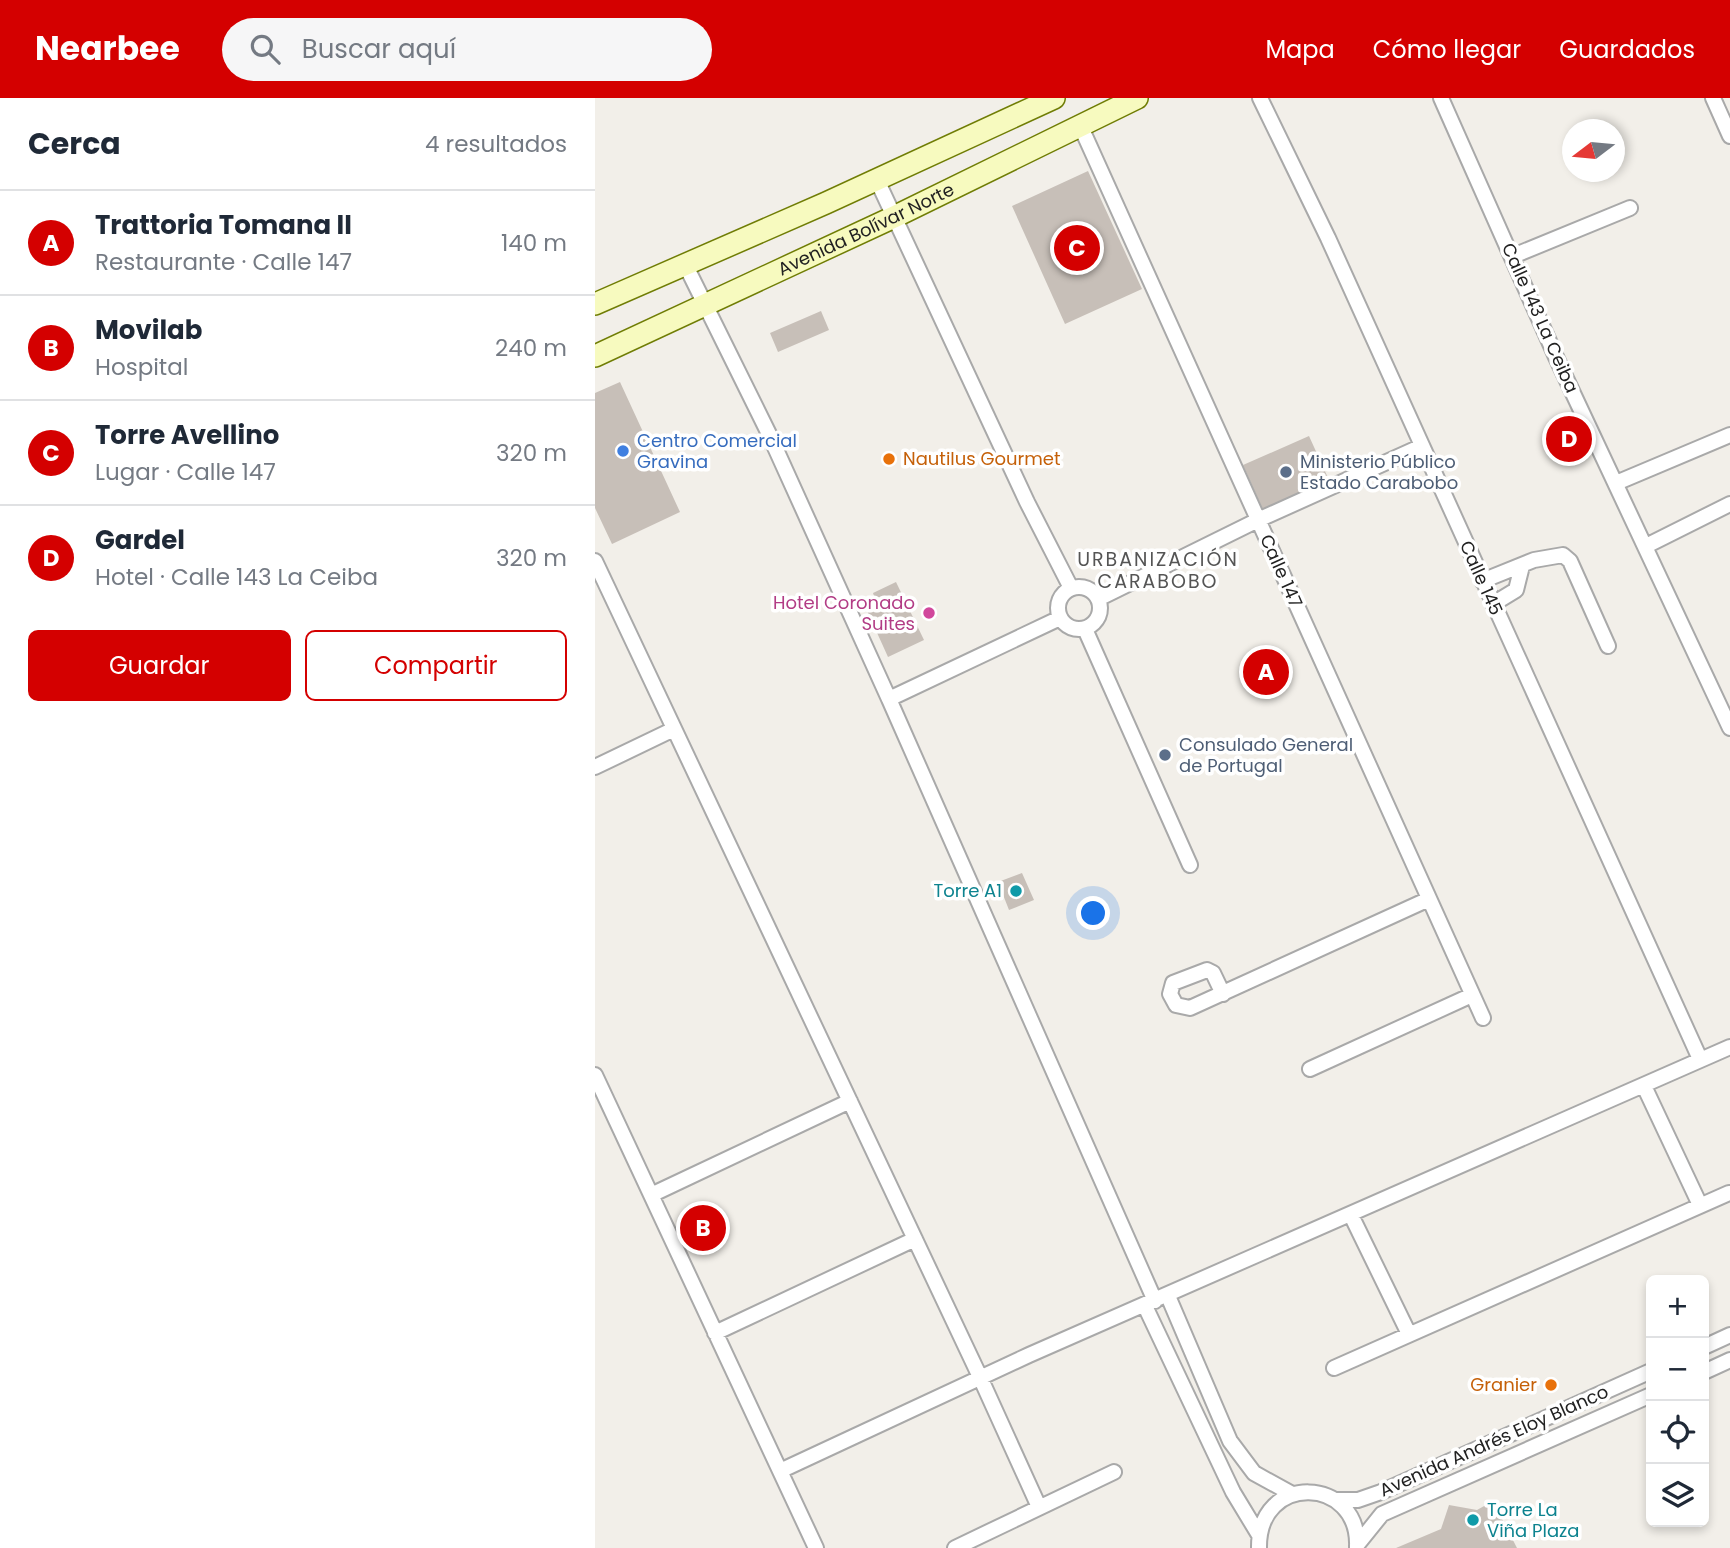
<!DOCTYPE html>
<html lang="es">
<meta charset="utf-8">
<style>
:root{--surface:#fff;--page:#f6f6f7;--text:#1f2937;--muted:#747a83;--line:#e0e1e3;--accent:#d40000}
body{margin:0;font-family:Poppins,sans-serif;background:var(--page);color:var(--text)}
.controls{position:absolute;right:21px;bottom:21px;display:grid;overflow:hidden;border-radius:10px;box-shadow:0 4px 10px #0003}
.controls button{width:63px;height:63px;display:grid;place-items:center;padding:0;border:0;border-bottom:2px solid var(--line);background:var(--surface);color:var(--text);font:35px sans-serif}
.compass{position:absolute;left:967px;top:21px;width:63px;height:63px;border-radius:50%;background:var(--surface);box-shadow:0 4px 10px #0003;rotate:254deg}
.you{position:absolute;left:499px;top:816px;width:24px;height:24px;margin:-18px;border:5px solid #fff;border-radius:50%;background:#1a73e8;box-shadow:0 0 0 10px #1a73e833}
.badge{display:grid;place-items:center;width:46px;height:46px;border-radius:50%;background:var(--accent);color:#fff;font-size:23px;font-weight:700}
.pin{position:absolute;translate:-50% -50%;border:4px solid #fff;box-shadow:0 2px 7px #0006}
.list{margin:0;padding:0;list-style:none}
h2{display:flex;justify-content:space-between;align-items:center;height:91px;margin:0;padding:0 28px;font-size:30px}
h2 small{font-size:23px;font-weight:400;color:var(--muted)}
.list li{display:grid;grid-template-columns:46px 1fr auto;gap:21px;align-items:center;box-sizing:border-box;height:105px;padding:0 28px;border-top:2px solid var(--line)}
.list b{display:block;font-size:26px;white-space:nowrap}
.list p{margin:0;font-size:23px;white-space:nowrap;color:var(--muted)}
.list em{font-size:23px;font-style:normal;color:var(--muted)}
.actions{display:flex;gap:14px;padding:21px 28px}
.actions a{flex:1;padding:16px 0;border:2px solid var(--accent);border-radius:10px;text-align:center;font-size:24px;color:var(--accent)}
.actions .main{background:var(--accent);color:#fff}
.icon{flex:none;width:38px;height:38px;fill:none;stroke:currentColor;stroke-width:2;stroke-linecap:round;stroke-linejoin:round}
.map{position:relative;flex:none;width:1135px;height:1450px;overflow:hidden}
header{display:flex;align-items:center;gap:42px;box-sizing:border-box;height:98px;padding:0 35px;background:var(--accent);color:#fff}
header strong{font-size:33px}
nav{display:flex;gap:38px;margin-inline-start:auto;font-size:24px}
.search{width:490px;height:63px;background:var(--page);display:flex;align-items:center;gap:18px;box-sizing:border-box;padding:0 24px;border-radius:38px;color:var(--muted);font-size:26px}
main{display:flex}
aside{flex:1;background:var(--surface)}
.map>svg:first-child{display:block}
</style>
<header>
<strong>Nearbee</strong>
<div class="search"><svg class="icon" aria-label="search" viewBox="0 0 24 24"><circle cx="10" cy="10" r="6"/><path d="M15 15l6 6"/></svg>Buscar aquí</div>
<nav><a>Mapa</a><a>Cómo llegar</a><a>Guardados</a></nav>
</header>
<main>
<aside>
<h2>Cerca<small>4 resultados</small></h2>
<ul class="list">
<li><span class="badge">A</span><div><b>Trattoria Tomana II</b><p>Restaurante · Calle 147</p></div><em>140 m</em></li>
<li><span class="badge">B</span><div><b>Movilab</b><p>Hospital</p></div><em>240 m</em></li>
<li><span class="badge">C</span><div><b>Torre Avellino</b><p>Lugar · Calle 147</p></div><em>320 m</em></li>
<li><span class="badge">D</span><div><b>Gardel</b><p>Hotel · Calle 143 La Ceiba</p></div><em>320 m</em></li>
</ul>
<div class="actions"><a class="main">Guardar</a><a>Compartir</a></div>
</aside>
<div class="map">
<svg width="1135" height="1450" viewBox="0 0 1135 1450">
<rect width="100%" height="100%" fill="#f2efe9"/>
<!-- building -->
<path fill="#c7bfb8" d="M 493,73 L 547,191 L 470,226 L 417,108 Z
M 226,213 L 234,232 L 183,254 L 175,235 Z
M 25,284 L 85,414 L 17,446 L 0,410 L 0,295 Z
M 714,338 L 734,382 L 668,412 L 648,367 Z
M 301,484 L 329,542 L 293,559 L 269,506 L 280,501 L 278,495 Z
M 427,775 L 439,802 L 414,812 L 403,784 Z
M 898,1403 L 922,1450 L 801,1450 L 846,1431 L 854,1407 L 882,1412 Z"/>
<g fill="none" stroke-linecap="round" stroke-linejoin="round">
<defs>
<path id="minor" d="M 665,0 L 733,140 L 1105,961
M 846,0 L 961,259 L 1135,630
M 1118,0 L 1135,38
M 485,27 L 888,920
M 282,82 L 432,404 L 476,490
M 918,158 L 1035,110
M 91,168 L 174,336 L 294,601
M 1021,385 L 1135,337
M 1051,448 L 1135,406
M 0,463 L 385,1279 L 444,1409
M 887,483 L 939,462 L 968,457 L 975,463 L 1013,548
M463 510a21 21 0 1 1 42 0a21 21 0 1 1-42 0Z
M 503,501 L 663,422 L 825,349
M 898,506 L 921,492 L 927,468
M 465,520 L 294,601 L 560,1203
M 490,531 L 595,767
M 0,669 L 79,631
M 628,896 L 618,875 L 612,872 L 578,885 L 575,896 L 581,907 L 595,910 L 834,801
M 715,971 L 877,897
M 0,977 L 221,1450
M 1049,988 L 1105,1107
M 56,1097 L 255,1003
M 756,1117 L 814,1236
M 573,1198 L 635,1343 L 659,1375 L 697,1396
M 550,1208 L 638,1394 L 664,1437
M 120,1235 L 320,1141
M 1109,1249 L 1135,1237
M 739,1270 L 1134,1095
M 1109,1274 L 1135,1262
M 185,1373 L 434,1257 L 1135,949
M 740,1402 L 763,1402 L 786,1394 L 1056,1273
M 762,1447 L 787,1416 L 1056,1297
M 360,1450 L 519,1374
M 664,1450 C 663,1374 765,1378 762,1449"/>
<g id="secondary">
<path d="M 0,206 L 231,105 L 459,0"/>
<path id="s1" d="M 0,258 L 299,119 L 542,0"/>
</g>
</defs>
<!-- minor casing -->
<use href="#minor" stroke="#a9a9a9" stroke-width="18"/>
<!-- secondary casing -->
<use href="#secondary" stroke="#707d05" stroke-width="24"/>
<!-- minor -->
<use href="#minor" stroke="#fff" stroke-width="14"/>
<!-- secondary -->
<use href="#secondary" stroke="#f7fabf" stroke-width="21"/>
</g>
<!-- markers -->
<circle fill="#3f7fe0" stroke="#fff" stroke-width="2.5" cx="28" cy="353" r="7"/>
<g fill="#e8710a" stroke="#fff" stroke-width="2.5">
<circle cx="294" cy="361" r="7"/>
<circle cx="956" cy="1287" r="7"/>
</g>
<g fill="#5c6f8a" stroke="#fff" stroke-width="2.5">
<circle cx="691" cy="374" r="7"/>
<circle cx="570" cy="657" r="7"/>
</g>
<circle fill="#d1479c" stroke="#fff" stroke-width="2.5" cx="334" cy="515" r="7"/>
<g fill="#0f9aa8" stroke="#fff" stroke-width="2.5">
<circle cx="421" cy="793" r="7"/>
<circle cx="878" cy="1422" r="7"/>
</g>
<g text-anchor="middle" stroke-width="7" stroke-linejoin="round" paint-order="stroke">
<!-- street labels -->
<g font-size="18" fill="#222" stroke="#fff">
<text dy="6" stroke="none"><textPath href="#s1" startOffset="299">Avenida Bolívar Norte</textPath></text>
<text transform="translate(945 220) rotate(66)" y="6">Calle 143 La Ceiba</text>
<text transform="translate(686 473) rotate(66)" y="6">Calle 147</text>
<text transform="translate(886 480) rotate(66)" y="6">Calle 145</text>
<text transform="translate(899 1343) rotate(-24)" y="6">Avenida Andrés Eloy Blanco</text>
</g>
<!-- shop labels -->
<g font-size="18" fill="#366cbe" stroke="#fff" text-anchor="start">
<text x="42" y="349">Centro Comercial<tspan x="42" dy="21">Gravina</tspan></text>
</g>
<!-- food labels -->
<g font-size="18" fill="#c56008" stroke="#fff" text-anchor="start">
<text x="308" y="367">Nautilus Gourmet</text>
<text x="942" y="1293" text-anchor="end">Granier</text>
</g>
<!-- service labels -->
<g font-size="18" fill="#4e5e75" stroke="#fff" text-anchor="start">
<text x="705" y="370">Ministerio Público<tspan x="705" dy="21">Estado Carabobo</tspan></text>
<text x="584" y="653">Consulado General<tspan x="584" dy="21">de Portugal</tspan></text>
</g>
<!-- hotel labels -->
<g font-size="18" fill="#b23c85" stroke="#fff" text-anchor="end">
<text x="320" y="511">Hotel Coronado<tspan x="320" dy="21">Suites</tspan></text>
</g>
<!-- culture labels -->
<g font-size="18" fill="#0d838f" stroke="#fff" text-anchor="end">
<text x="407" y="799">Torre A1</text>
<text x="892" y="1418" text-anchor="start">Torre La<tspan x="892" dy="21">Viña Plaza</tspan></text>
</g>
<!-- neighbourhood labels -->
<g font-size="19" letter-spacing="2" fill="#555" stroke="#fff">
<text x="563" y="468">URBANIZACIÓN<tspan x="563" dy="22">CARABOBO</tspan></text>
</g>
</g>
</svg>
<div class="controls">
<button>+</button>
<button>−</button>
<button><svg class="icon" aria-label="locate" viewBox="0 0 24 24"><circle cx="12" cy="12" r="6"/><path d="M12 2v4M12 18v4M2 12h4M18 12h4"/></svg></button>
<button><svg class="icon" aria-label="layers" viewBox="0 0 24 24"><path d="M12 4l9 5-9 5-9-5zM3 14l9 5 9-5"/></svg></button>
</div>
<svg class="compass" viewBox="-18 -18 36 36"><path d="M0-13l5 13h-10z" fill="#e53935"/><path d="M0 13l5-13h-10z" fill="#747a83"/></svg>
<div class="you"></div>
<div class="pin badge" style="left:671px;top:574px">A</div>
<div class="pin badge" style="left:108px;top:1130px">B</div>
<div class="pin badge" style="left:482px;top:150px">C</div>
<div class="pin badge" style="left:974px;top:341px">D</div>
</div>
</main>
